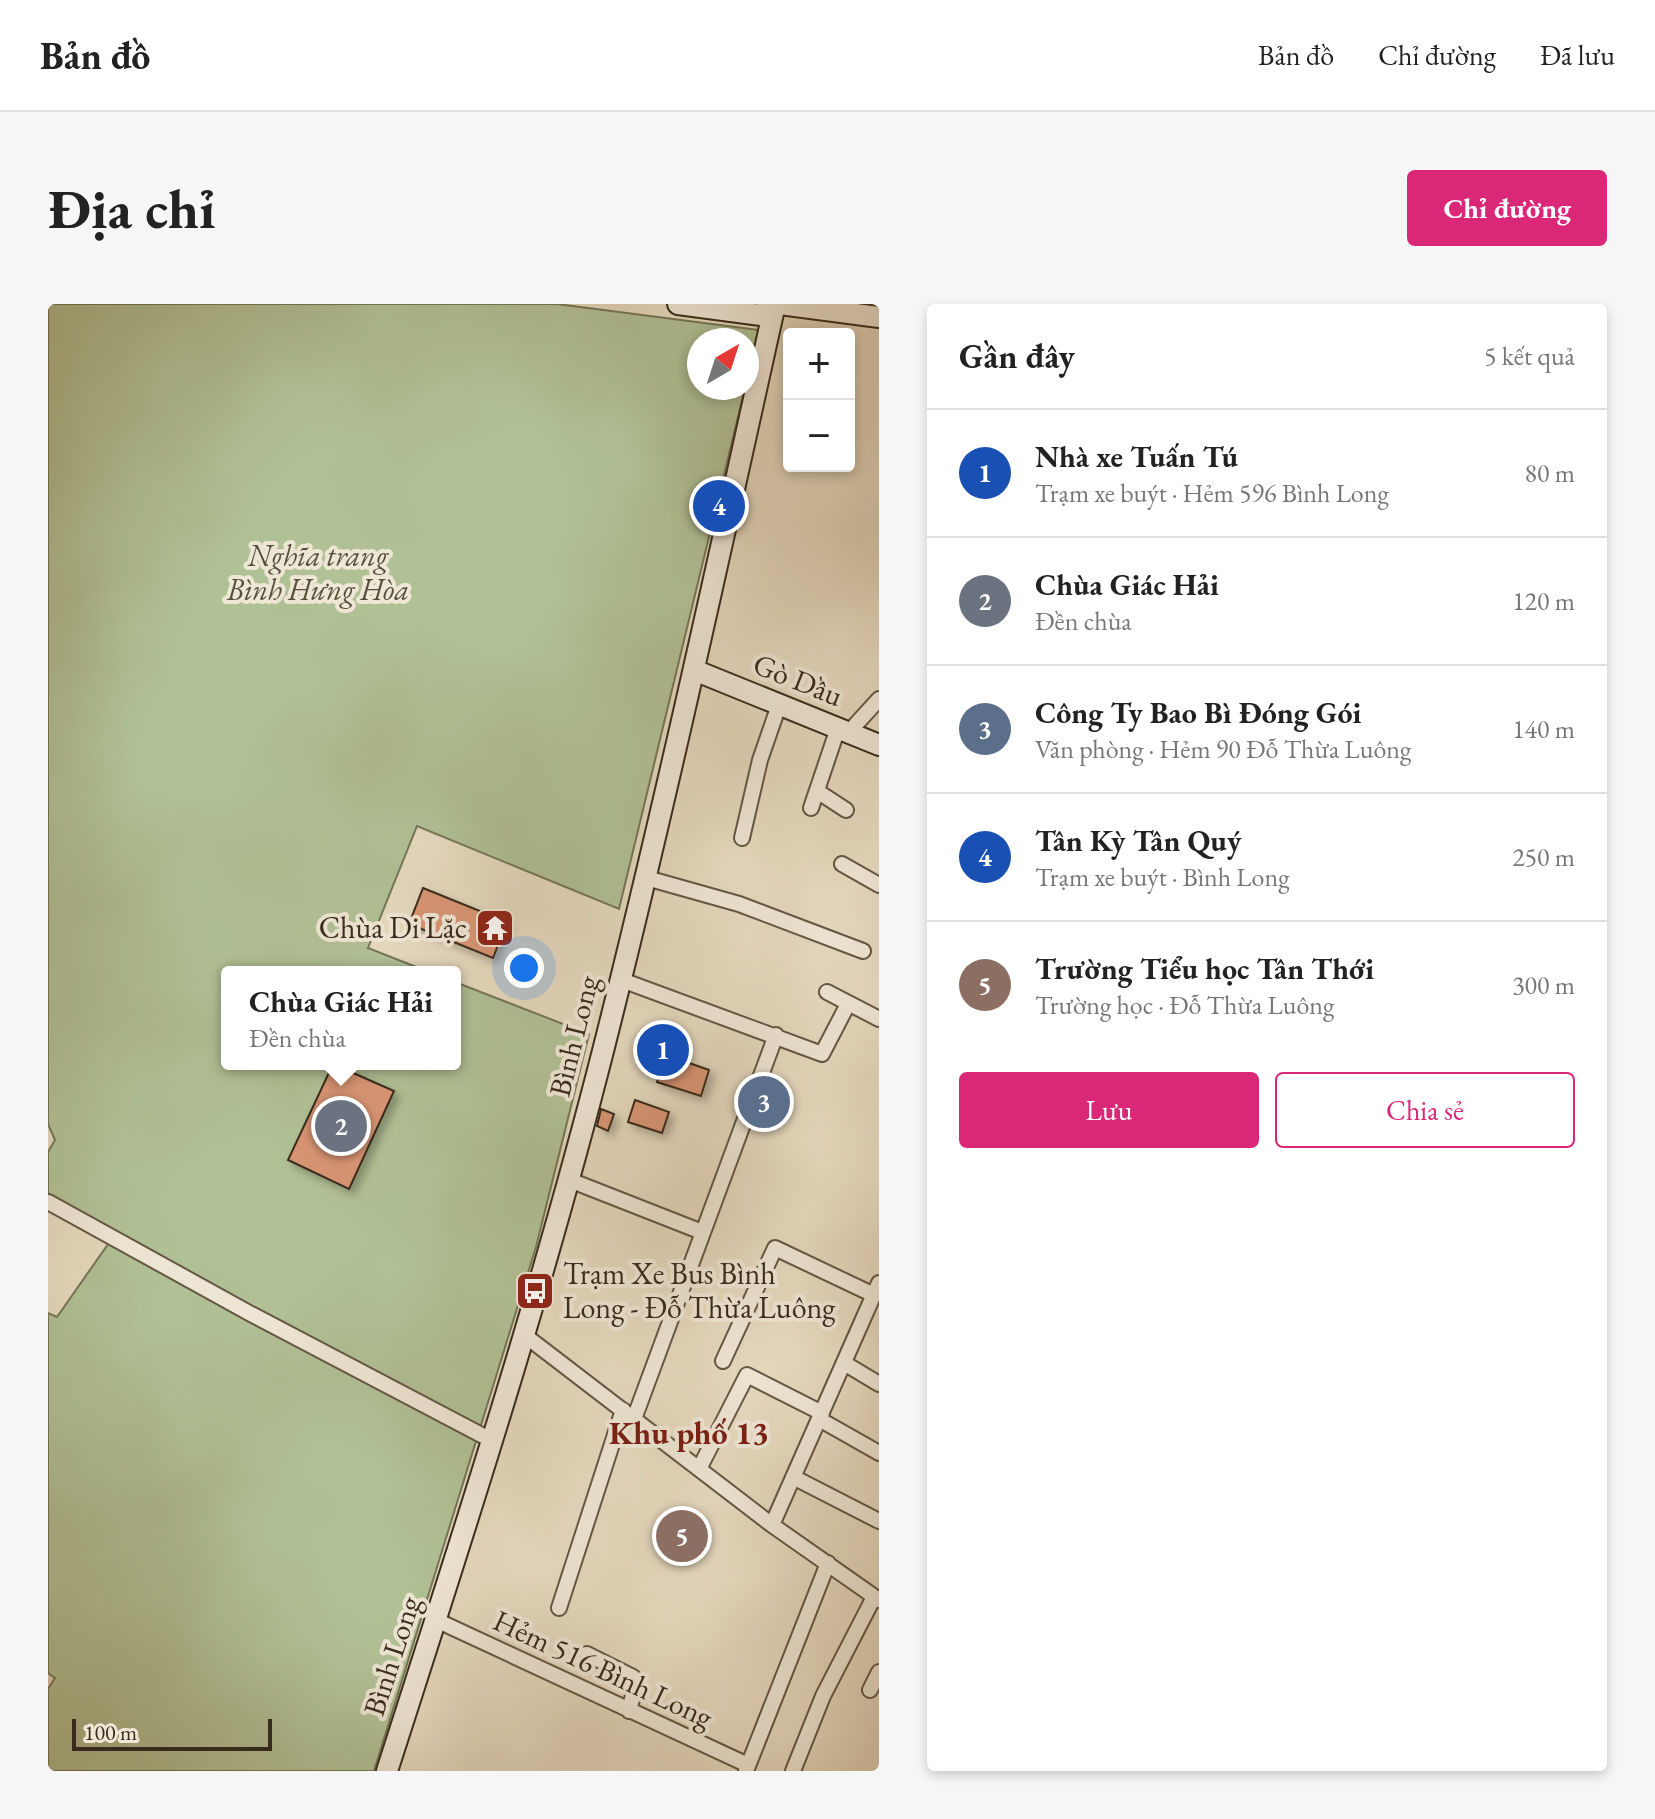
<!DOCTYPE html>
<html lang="vi">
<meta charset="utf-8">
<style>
:root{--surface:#fff;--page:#f6f6f6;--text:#222;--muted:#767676;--line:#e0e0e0;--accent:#db2777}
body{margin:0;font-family:"EB Garamond",serif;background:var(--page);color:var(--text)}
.controls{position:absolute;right:24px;top:24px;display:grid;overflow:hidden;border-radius:8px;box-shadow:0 4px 12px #0003}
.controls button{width:72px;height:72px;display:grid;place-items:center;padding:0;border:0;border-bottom:2px solid var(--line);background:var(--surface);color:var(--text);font:40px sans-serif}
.compass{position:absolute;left:639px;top:24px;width:72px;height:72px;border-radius:50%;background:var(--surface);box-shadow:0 4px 12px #0003;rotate:39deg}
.scale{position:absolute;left:24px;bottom:20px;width:200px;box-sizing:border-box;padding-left:8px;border:4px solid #382b1b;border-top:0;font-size:22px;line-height:28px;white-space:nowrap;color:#382b1b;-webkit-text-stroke:6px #efe7d6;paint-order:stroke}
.you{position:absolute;left:476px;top:664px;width:28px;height:28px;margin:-20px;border:6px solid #fff;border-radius:50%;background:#1a73e8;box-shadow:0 0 0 12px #1a73e833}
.badge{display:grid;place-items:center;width:52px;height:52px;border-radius:50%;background:var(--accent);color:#fff;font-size:26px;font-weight:700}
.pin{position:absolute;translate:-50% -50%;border:4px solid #fff;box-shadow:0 2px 8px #0006}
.popup{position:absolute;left:173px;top:662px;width:240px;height:104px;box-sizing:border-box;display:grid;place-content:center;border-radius:8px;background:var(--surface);filter:drop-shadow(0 2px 6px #0005);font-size:26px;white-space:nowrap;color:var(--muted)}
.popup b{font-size:30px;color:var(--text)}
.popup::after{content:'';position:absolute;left:50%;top:100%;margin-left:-16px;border:16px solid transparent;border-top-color:var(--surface)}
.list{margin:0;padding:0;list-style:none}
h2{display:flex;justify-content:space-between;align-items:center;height:104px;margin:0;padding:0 32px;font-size:34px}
h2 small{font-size:26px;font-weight:400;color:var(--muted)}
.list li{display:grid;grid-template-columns:52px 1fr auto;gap:24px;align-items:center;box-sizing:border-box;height:128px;padding:0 32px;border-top:2px solid var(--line)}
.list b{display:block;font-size:30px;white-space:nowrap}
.list p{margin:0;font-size:26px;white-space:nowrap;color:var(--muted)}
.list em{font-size:26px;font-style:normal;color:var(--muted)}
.actions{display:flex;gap:16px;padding:24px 32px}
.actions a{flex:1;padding:18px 0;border:2px solid var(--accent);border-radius:8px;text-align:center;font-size:28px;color:var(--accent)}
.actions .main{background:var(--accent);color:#fff}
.map{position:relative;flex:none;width:831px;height:1467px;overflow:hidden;border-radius:8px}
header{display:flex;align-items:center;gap:48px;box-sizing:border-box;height:112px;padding:0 40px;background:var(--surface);border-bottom:2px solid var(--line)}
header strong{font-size:38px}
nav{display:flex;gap:44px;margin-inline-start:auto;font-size:28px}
.intro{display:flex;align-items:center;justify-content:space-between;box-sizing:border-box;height:192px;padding:0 48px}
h1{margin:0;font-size:56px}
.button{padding:20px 36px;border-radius:8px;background:var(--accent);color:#fff;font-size:28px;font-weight:700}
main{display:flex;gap:48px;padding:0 48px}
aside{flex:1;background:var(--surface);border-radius:8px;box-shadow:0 4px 12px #0003}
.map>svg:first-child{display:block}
</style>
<header>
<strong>Bản đồ</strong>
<nav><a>Bản đồ</a><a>Chỉ đường</a><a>Đã lưu</a></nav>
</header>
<div class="intro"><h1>Địa chỉ</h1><a class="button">Chỉ đường</a></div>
<main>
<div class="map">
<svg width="831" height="1467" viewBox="0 0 831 1467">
<defs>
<filter id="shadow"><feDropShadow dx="5" dy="5" stdDeviation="4" flood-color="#0004"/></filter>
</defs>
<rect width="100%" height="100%" fill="#e6dac0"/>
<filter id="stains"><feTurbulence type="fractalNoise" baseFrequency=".0025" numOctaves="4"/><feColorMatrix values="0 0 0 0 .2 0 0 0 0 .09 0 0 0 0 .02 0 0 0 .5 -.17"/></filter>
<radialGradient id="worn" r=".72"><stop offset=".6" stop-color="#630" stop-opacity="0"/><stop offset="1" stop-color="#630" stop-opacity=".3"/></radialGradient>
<!-- green -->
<path fill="#b1c196" stroke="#747658" stroke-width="2" d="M 0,0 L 509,0 L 711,26 L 699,78 L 699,36 L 651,36 L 651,84 L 697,84 L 571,605 L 369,522 L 320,644 L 381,668 L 179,668 L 179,760 L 407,760 L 407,678 L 541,730 L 488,943 L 326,1467 L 0,1467 L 0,1385 L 7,1374 L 0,1369 L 0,1009 L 9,1013 L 65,933 L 0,891 L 0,848 L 7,836 L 0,820 Z"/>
<!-- building -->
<path fill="#d99574" stroke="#382b1b" stroke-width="2" filter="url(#shadow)" d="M 375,584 L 459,618 L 445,654 L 361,620 Z
M 618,751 L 661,766 L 653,792 L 609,778 Z
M 285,760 L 346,787 L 301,885 L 240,856 Z
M 587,796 L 621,808 L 614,829 L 580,818 Z
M 553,805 L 566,810 L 560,827 L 549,822 Z"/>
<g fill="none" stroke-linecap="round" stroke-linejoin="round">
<defs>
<path id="street" d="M 800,429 L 831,395
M 769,487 L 798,506
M 763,504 L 790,424
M 694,534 L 712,456 L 731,401
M 794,560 L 831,581
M 595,573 L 691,600 L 815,647
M 571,675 L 774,750 L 800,700
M 779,688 L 831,715
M 519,875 L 654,928
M 0,898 L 205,1011 L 443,1136
M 475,1030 L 724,1221 L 831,1296
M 675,1057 L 727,944 L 826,991
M 796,1059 L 831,1080
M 586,1115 L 728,731
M 771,1115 L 831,1149
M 651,1165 L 699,1071 L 774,1109
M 745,1173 L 831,1217
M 724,1221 L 831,979
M 511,1304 L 575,1106
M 388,1316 L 700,1461
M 539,1350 L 585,1373 L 588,1379 L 581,1407
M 822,1386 L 831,1368
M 698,1467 L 780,1259
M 745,1467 L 775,1392 L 826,1293"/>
<path id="secondary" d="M 630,0 L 713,11 L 726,0
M 732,0 L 831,13
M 646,366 L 831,441
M 339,1467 C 416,1228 494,987 556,743 C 618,497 672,248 727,0"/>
</defs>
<!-- street casing -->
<use href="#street" stroke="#645744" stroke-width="18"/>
<!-- secondary casing -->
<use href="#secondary" stroke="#382b1b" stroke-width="24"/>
<!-- street -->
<use href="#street" stroke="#efe7d6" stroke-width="14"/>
<!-- secondary -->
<use href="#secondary" stroke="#efe7d6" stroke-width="20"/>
</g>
<!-- icons -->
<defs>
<symbol id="temple-square" viewBox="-11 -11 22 22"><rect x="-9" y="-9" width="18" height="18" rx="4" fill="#8f2418" stroke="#efe7d6"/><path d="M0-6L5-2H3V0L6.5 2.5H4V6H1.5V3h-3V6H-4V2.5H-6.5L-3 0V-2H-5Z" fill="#fff"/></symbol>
<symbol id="bus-square" viewBox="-11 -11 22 22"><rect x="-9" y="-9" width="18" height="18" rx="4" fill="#8f2418" stroke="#efe7d6"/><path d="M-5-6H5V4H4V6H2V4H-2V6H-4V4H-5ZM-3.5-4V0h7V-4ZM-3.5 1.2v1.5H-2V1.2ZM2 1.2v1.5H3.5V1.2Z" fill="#fff"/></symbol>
</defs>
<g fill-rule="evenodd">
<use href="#temple-square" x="425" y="602" width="44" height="44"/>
<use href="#bus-square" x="465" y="965" width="44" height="44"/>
</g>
<g text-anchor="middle" stroke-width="8" stroke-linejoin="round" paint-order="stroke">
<!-- park labels -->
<g font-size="30" font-style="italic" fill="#56503a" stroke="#efe7d6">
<text x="270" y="262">Nghĩa trang<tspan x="270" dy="34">Bình Hưng Hòa</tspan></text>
</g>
<!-- street labels -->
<g font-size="30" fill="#382b1b" stroke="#efe7d6">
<text transform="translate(750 376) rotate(22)" y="10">Gò Dầu</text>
<text transform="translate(526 732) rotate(-76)" y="10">Bình Long</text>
<text transform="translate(344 1352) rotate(-72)" y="10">Bình Long</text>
<text transform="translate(555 1365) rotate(25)" y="10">Hẻm 516 Bình Long</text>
</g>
<!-- poi labels -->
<g font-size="30" fill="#382b1b" stroke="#efe7d6" text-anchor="end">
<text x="419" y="634">Chùa Di Lặc</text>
<text x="515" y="980" text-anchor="start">Trạm Xe Bus Bình<tspan x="515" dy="34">Long - Đỗ Thừa Luông</tspan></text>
</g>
<!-- neighbourhood labels -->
<g font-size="32" font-weight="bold" fill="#7a1f14" stroke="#efe7d6">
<text x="641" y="1140">Khu phố 13</text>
</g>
</g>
<rect width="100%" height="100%" filter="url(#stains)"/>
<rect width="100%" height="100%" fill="url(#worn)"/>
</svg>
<div class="controls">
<button>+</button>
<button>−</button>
</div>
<svg class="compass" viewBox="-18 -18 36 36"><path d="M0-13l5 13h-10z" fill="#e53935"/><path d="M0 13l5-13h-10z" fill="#767676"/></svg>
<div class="scale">100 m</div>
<div class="you"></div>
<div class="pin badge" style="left:615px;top:746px;background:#1a4fb4">1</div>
<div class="pin badge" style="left:293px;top:822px;background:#6b7280">2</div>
<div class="popup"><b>Chùa Giác Hải</b>Đền chùa</div>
<div class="pin badge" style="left:716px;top:798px;background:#5c6f8a">3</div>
<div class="pin badge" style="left:671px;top:202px;background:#1a4fb4">4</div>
<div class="pin badge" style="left:634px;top:1232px;background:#8d6e63">5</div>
</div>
<aside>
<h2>Gần đây<small>5 kết quả</small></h2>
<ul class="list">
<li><span class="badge" style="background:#1a4fb4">1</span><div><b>Nhà xe Tuấn Tú</b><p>Trạm xe buýt · Hẻm 596 Bình Long</p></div><em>80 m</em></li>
<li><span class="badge" style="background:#6b7280">2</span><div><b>Chùa Giác Hải</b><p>Đền chùa</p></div><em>120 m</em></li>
<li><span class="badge" style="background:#5c6f8a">3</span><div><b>Công Ty Bao Bì Đóng Gói</b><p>Văn phòng · Hẻm 90 Đỗ Thừa Luông</p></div><em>140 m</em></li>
<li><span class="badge" style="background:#1a4fb4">4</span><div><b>Tân Kỳ Tân Quý</b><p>Trạm xe buýt · Bình Long</p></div><em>250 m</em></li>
<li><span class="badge" style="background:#8d6e63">5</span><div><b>Trường Tiểu học Tân Thới</b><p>Trường học · Đỗ Thừa Luông</p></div><em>300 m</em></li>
</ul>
<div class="actions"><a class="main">Lưu</a><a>Chia sẻ</a></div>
</aside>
</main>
